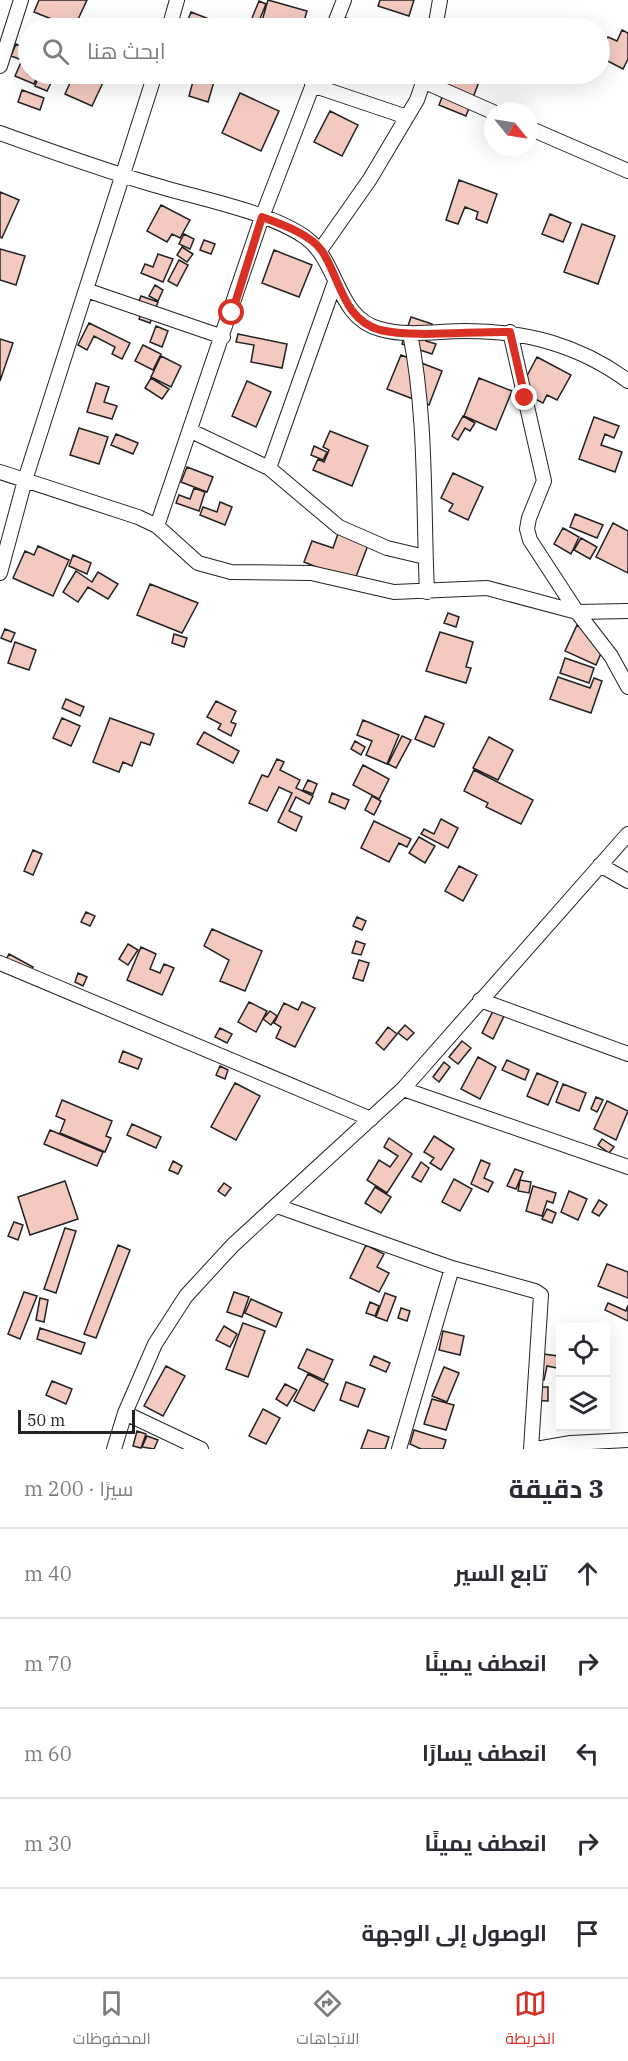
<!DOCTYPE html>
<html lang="ar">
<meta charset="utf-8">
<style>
:root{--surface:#fff;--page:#f2f2f3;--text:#2b2b33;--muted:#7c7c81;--line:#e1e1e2;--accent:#d93025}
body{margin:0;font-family:"IBM Plex Serif",Cairo,serif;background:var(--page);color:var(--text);direction:rtl}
.controls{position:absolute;right:18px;bottom:18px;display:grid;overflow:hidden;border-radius:0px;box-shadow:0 6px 24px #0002}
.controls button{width:54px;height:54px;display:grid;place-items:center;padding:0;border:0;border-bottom:2px solid var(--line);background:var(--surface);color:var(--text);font:30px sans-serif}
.compass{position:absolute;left:484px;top:102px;width:54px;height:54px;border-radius:50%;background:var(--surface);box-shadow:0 6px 24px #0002;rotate:120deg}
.scale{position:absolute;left:18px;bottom:15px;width:117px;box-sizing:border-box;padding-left:6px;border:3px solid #222;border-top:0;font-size:16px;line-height:21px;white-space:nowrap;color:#222;-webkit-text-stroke:4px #fff;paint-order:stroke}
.stop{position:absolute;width:18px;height:18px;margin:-14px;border:4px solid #d93025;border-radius:50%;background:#fff}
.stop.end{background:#d93025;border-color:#fff;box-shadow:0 2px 6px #0008}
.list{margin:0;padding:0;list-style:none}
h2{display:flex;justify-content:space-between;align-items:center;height:78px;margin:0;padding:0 24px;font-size:26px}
h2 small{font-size:20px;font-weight:400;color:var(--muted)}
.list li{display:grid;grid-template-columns:39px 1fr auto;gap:18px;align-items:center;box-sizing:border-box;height:90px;padding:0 24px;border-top:2px solid var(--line)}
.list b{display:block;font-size:22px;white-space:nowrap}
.list em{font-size:20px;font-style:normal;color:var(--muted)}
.icon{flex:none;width:33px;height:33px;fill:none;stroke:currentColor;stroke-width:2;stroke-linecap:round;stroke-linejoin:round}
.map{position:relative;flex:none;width:628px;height:1449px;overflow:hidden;direction:ltr}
.search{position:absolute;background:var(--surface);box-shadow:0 6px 24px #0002;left:18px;right:18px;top:18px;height:66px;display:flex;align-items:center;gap:15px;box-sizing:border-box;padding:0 21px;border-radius:33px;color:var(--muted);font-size:22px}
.sheet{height:528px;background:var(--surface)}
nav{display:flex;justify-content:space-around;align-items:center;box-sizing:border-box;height:84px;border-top:2px solid var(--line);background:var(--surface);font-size:16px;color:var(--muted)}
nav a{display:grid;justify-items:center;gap:3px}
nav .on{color:var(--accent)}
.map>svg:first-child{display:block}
</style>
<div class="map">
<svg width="628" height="1449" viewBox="0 0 628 1449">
<rect width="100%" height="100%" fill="#fff"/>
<!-- building -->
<path fill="#f3c9c0" stroke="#222" stroke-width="1.5" d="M 39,0 L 87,0 L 74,28 L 34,12 Z
M 268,0 L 307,11 L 302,28 L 290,26 L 290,28 L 260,28 Z
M 380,0 L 414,0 L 409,16 L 378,6 Z
M 259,1 L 266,4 L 259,21 L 252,18 Z
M 191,12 L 232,28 L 196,28 L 186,25 Z
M 340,16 L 364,24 L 362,28 L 336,26 Z
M 622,30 L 628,33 L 628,59 L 623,69 L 600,57 L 600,45 L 603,46 L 608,37 L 617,41 Z
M 16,44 L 28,49 L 28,74 L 38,74 L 34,84 L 15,76 L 22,60 L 11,56 Z
M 74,74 L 107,74 L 92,106 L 65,94 Z
M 195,74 L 216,75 L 208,102 L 189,96 Z
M 451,74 L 482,74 L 466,116 L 439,105 Z
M 38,78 L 51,83 L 47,91 L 35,86 Z
M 22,90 L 44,98 L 40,110 L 18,102 Z
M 240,93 L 279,111 L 261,151 L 222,133 Z
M 330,111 L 358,125 L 342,156 L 314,142 Z
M 459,180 L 497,194 L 487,223 L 476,219 L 478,212 L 465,207 L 458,224 L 446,220 Z
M 0,192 L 19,200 L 2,238 L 0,237 Z
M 161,205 L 190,220 L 180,238 L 172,234 L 167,242 L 147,231 Z
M 550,214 L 571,223 L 563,242 L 542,234 Z
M 582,224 L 615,236 L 598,284 L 564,272 Z
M 184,234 L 194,239 L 190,249 L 179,244 Z
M 204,240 L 215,244 L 211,254 L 200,250 Z
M 182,247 L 193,254 L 187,262 L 177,255 Z
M 0,249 L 25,256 L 16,285 L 0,280 Z
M 274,250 L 312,265 L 299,297 L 262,283 Z
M 158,254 L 173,259 L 163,282 L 141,273 L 145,264 L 153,267 Z
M 179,260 L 188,265 L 177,286 L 168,281 Z
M 155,285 L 163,290 L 158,301 L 149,296 Z
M 141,296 L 158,302 L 150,323 L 139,319 L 143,309 L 137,306 Z
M 411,317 L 432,324 L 426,341 L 436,344 L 432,354 L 402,344 Z
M 89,323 L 130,343 L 122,359 L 112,354 L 115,347 L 94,336 L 87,350 L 78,345 Z
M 156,326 L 168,331 L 162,347 L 150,342 Z
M 238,334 L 287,344 L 282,368 L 251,362 L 254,345 L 236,342 Z
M 0,339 L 13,343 L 0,381 Z
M 143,345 L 161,354 L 153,370 L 135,361 Z
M 401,355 L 442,371 L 429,405 L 387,389 Z
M 161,356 L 181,366 L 171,387 L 151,377 Z
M 537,357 L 571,375 L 557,400 L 547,395 L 543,403 L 519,391 Z
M 151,378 L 169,389 L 162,399 L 145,388 Z
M 479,378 L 512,391 L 496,430 L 464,416 Z
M 247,381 L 271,392 L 256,427 L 232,416 Z
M 96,383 L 109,387 L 104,402 L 117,406 L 112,419 L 87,412 Z
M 463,416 L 475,423 L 470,431 L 465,428 L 458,440 L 452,436 Z
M 594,417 L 619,426 L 614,438 L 605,434 L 601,445 L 622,452 L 615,472 L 579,459 Z
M 79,428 L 108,437 L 99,464 L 70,455 Z
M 330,431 L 368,446 L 352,486 L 313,470 L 318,459 L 324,462 L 329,450 L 323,447 Z
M 116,434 L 138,443 L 133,454 L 111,445 Z
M 314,446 L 327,452 L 323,460 L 311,455 Z
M 187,467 L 213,477 L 207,492 L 181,482 Z
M 453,473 L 483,487 L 468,520 L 449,511 L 453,504 L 441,498 Z
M 194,488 L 205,492 L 199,511 L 176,503 L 179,495 L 190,499 Z
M 220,502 L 232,507 L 225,525 L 200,515 L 203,507 L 217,512 Z
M 575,514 L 603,525 L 597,538 L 570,527 Z
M 613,523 L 628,531 L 628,573 L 596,557 Z
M 340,528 L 370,540 L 354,582 L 304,562 L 312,541 L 333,548 Z
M 563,528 L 579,537 L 571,554 L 554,544 Z
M 581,538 L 597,547 L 590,559 L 574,550 Z
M 38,546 L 69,560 L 53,596 L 13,578 L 25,551 L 34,555 Z
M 73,555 L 91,563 L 87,574 L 69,566 Z
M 76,571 L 92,582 L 98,572 L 118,584 L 108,599 L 88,587 L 78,602 L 63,592 Z
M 150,584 L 198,603 L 182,633 L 137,615 Z
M 448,613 L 459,617 L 456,627 L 444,623 Z
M 577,625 L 607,639 L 596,665 L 565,651 Z
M 5,629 L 15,633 L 11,642 L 1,638 Z
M 440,632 L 473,642 L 466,667 L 471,668 L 466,683 L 426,671 Z
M 174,634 L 187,638 L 184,647 L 172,643 Z
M 15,642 L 36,650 L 29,670 L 8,663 Z
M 565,658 L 594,668 L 589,683 L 560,673 Z
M 558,677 L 590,688 L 594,678 L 602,681 L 591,713 L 550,699 Z
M 66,699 L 84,707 L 80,716 L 62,708 Z
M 216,701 L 236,711 L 231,722 L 236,724 L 231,736 L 218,729 L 221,724 L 207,717 Z
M 425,716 L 444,724 L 434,747 L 415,739 Z
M 62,718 L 80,726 L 71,746 L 53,738 Z
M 110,718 L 154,734 L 150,745 L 141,742 L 132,766 L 123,762 L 119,772 L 93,762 Z
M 363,720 L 399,735 L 387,764 L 366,755 L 372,741 L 357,735 Z
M 204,732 L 239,751 L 233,763 L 197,744 Z
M 402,736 L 411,740 L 396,768 L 388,764 Z
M 489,737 L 513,750 L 498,780 L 473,768 Z
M 355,741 L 365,747 L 361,755 L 351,749 Z
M 277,759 L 284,762 L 280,770 L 300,780 L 296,788 L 313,796 L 309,804 L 296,797 L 289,811 L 302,817 L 296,831 L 278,822 L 292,793 L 279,787 L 267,811 L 249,803 L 262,775 L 268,777 Z
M 363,765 L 389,779 L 379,799 L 353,785 Z
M 474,770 L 533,800 L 521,824 L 486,807 L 488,803 L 464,791 Z
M 308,780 L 317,784 L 313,794 L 303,790 Z
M 332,793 L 349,800 L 345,809 L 329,802 Z
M 372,796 L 381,801 L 374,815 L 365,810 Z
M 441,819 L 458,828 L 448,848 L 421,834 L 424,829 L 434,834 Z
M 374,821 L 411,839 L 407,847 L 399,843 L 389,862 L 361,848 Z
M 419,837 L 435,846 L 425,863 L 409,853 Z
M 33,850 L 42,854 L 33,875 L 24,871 Z
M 459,866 L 477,875 L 463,901 L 445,891 Z
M 86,912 L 95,916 L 90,926 L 81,922 Z
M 357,917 L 366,921 L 362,930 L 353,926 Z
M 212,929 L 262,951 L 245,991 L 220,981 L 229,960 L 204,946 Z
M 356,941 L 365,944 L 361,955 L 352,953 Z
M 128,944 L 138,950 L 128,965 L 119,959 Z
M 141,947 L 156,954 L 150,969 L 160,973 L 164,964 L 174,968 L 162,995 L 127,980 Z
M 9,954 L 33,967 L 29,973 L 6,960 Z
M 359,960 L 369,963 L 363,981 L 353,978 Z
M 78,973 L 87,977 L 83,986 L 75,982 Z
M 249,1002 L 267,1011 L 256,1032 L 238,1022 Z
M 302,1002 L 315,1008 L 295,1047 L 276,1038 L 281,1027 L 274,1023 L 284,1003 L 298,1010 Z
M 495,1007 L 506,1012 L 493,1039 L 482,1033 Z
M 270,1011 L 277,1016 L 271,1025 L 263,1019 Z
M 405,1025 L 414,1033 L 407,1040 L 398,1033 Z
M 388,1027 L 397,1034 L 384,1050 L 376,1043 Z
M 220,1028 L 232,1034 L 227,1043 L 215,1037 Z
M 462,1041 L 471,1048 L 458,1064 L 449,1057 Z
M 123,1051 L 142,1059 L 138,1069 L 119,1062 Z
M 478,1057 L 496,1067 L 480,1099 L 461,1089 Z
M 507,1060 L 529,1070 L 525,1080 L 502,1070 Z
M 444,1062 L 450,1067 L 439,1082 L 433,1077 Z
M 220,1066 L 228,1070 L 225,1079 L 216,1075 Z
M 537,1073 L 558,1082 L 548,1105 L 527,1096 Z
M 235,1083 L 260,1096 L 236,1140 L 211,1127 Z
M 563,1084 L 586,1093 L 579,1111 L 556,1102 Z
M 596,1097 L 603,1100 L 597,1112 L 591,1109 Z
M 62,1100 L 112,1121 L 106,1136 L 111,1138 L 105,1152 L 60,1133 L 65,1120 L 56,1116 Z
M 607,1101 L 628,1111 L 616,1140 L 594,1129 Z
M 132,1124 L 161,1137 L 156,1148 L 127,1135 Z
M 50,1130 L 103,1152 L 97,1166 L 44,1144 Z
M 434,1136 L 454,1149 L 441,1170 L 430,1163 L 434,1158 L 424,1152 Z
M 389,1138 L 412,1154 L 387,1193 L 367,1180 L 379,1160 L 390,1167 L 398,1156 L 384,1147 Z
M 602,1139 L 614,1147 L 609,1153 L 598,1145 Z
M 481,1160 L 490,1164 L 484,1178 L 493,1182 L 488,1192 L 471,1184 Z
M 173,1161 L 182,1166 L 178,1174 L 169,1170 Z
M 421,1162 L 429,1168 L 421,1182 L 412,1177 Z
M 515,1169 L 523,1172 L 516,1189 L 507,1186 Z
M 454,1179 L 472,1189 L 460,1211 L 442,1202 Z
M 520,1180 L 531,1182 L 529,1193 L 518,1191 Z
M 65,1181 L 78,1219 L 30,1235 L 18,1197 Z
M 224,1183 L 231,1188 L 225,1196 L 218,1191 Z
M 533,1186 L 556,1193 L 553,1203 L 547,1201 L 542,1216 L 526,1211 Z
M 375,1187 L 391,1197 L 381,1213 L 365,1203 Z
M 569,1191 L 587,1199 L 578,1220 L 561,1212 Z
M 599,1200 L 607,1205 L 599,1216 L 592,1212 Z
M 547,1209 L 556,1213 L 552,1223 L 542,1219 Z
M 14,1222 L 23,1225 L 18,1240 L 8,1236 Z
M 65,1228 L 76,1231 L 56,1293 L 44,1289 Z
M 118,1245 L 130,1250 L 96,1338 L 84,1334 Z
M 366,1245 L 384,1254 L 377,1267 L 389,1273 L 379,1292 L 350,1278 Z
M 607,1264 L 628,1272 L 628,1298 L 598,1286 Z
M 24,1292 L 37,1296 L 20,1339 L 8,1334 Z
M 234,1292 L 249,1297 L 242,1317 L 227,1312 Z
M 385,1293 L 396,1297 L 387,1321 L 376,1317 Z
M 40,1298 L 48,1300 L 44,1322 L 36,1320 Z
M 251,1299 L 282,1313 L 276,1327 L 245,1313 Z
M 370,1302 L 379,1306 L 375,1316 L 366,1313 Z
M 608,1303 L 626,1311 L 628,1305 L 628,1321 L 605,1310 Z
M 401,1308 L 410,1311 L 407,1321 L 398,1318 Z
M 243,1323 L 265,1331 L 248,1377 L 226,1369 Z
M 224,1326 L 237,1334 L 230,1347 L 216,1340 Z
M 40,1328 L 85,1343 L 81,1354 L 37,1339 Z
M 443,1331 L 464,1336 L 460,1355 L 439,1350 Z
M 307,1349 L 333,1360 L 324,1380 L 298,1368 Z
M 536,1353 L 558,1356 L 557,1368 L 547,1366 L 544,1380 L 532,1378 Z
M 374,1356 L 390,1363 L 386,1372 L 370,1365 Z
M 166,1366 L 185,1376 L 163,1416 L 144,1406 Z
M 444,1367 L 459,1373 L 447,1402 L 432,1396 Z
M 308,1374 L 328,1384 L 314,1411 L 294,1401 Z
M 52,1381 L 72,1389 L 66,1404 L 46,1395 Z
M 346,1382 L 365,1389 L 358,1407 L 340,1400 Z
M 285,1384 L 297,1390 L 287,1406 L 276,1399 Z
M 531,1387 L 548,1387 L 548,1401 L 531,1400 Z
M 432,1399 L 454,1405 L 446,1430 L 424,1424 Z
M 263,1409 L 280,1418 L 266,1444 L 249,1436 Z
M 368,1430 L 389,1437 L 385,1449 L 361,1449 Z
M 414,1430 L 446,1440 L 443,1449 L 421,1449 L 410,1444 Z
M 137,1431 L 146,1434 L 141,1448 L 133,1446 Z
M 147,1436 L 158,1440 L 154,1449 L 142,1447 Z"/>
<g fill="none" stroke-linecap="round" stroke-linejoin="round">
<defs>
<path id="minor" d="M 169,28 L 177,0
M 333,28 L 344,0
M 435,28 L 440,0
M 0,66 L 21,0
M 425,82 L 493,112
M 312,85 L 407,117
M 529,128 L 628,171
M 0,133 C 50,151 100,169 151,184 C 196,198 268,211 305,237 C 339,261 336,318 380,329 C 407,337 438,331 466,331 C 526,331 579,345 628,381
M 321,249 L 370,179 L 417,100 L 426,74
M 86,290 L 223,337
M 510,332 L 544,481 L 529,518 L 527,529 L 530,540 L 577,612 L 628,611
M 410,333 C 427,419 423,505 427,592
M 191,431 L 269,468 L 339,527 L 387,548 L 425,557
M 269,468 L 335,282
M 0,472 L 138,517 L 157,526 L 198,563 L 231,572 L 311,573 L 394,592 L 487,588 L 577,612 L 611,656 L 628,687
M 157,526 L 262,217 L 317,74
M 0,573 L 25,480 L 155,74
M 600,865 L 628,881
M 0,963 L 371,1119
M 480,1000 L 628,1054
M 403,1089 L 628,1167
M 277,1206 L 452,1268 L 535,1291 L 541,1295 L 531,1449
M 125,1413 L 201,1449
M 114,1449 L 125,1413 L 155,1344 L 186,1296 L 233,1245 L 403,1089 L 628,834
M 399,1449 L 452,1268
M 536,1449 L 571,1443 L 628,1440"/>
</defs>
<!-- minor casing -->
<use href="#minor" stroke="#222" stroke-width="16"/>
<!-- minor -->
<use href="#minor" stroke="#fff" stroke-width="14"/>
</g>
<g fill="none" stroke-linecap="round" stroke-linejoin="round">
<!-- route -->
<path stroke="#d93025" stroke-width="8" d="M 232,313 L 262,217 C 281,224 310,234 322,251 C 340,278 343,320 380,330 C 414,338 473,331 510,332 L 525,398"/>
</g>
</svg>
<div class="controls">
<button><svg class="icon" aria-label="locate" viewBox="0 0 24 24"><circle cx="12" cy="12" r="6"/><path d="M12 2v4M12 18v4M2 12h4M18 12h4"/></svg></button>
<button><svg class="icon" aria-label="layers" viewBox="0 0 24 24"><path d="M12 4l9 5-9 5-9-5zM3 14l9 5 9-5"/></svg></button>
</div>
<svg class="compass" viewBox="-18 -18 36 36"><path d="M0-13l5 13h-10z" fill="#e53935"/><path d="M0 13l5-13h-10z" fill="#7c7c81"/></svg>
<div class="scale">50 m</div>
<div class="stop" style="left:232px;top:313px"></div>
<div class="stop end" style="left:525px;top:398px"></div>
<div class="search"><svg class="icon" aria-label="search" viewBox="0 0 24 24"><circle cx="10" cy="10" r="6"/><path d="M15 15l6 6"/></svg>ابحث هنا</div>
</div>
<section class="sheet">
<h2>3 دقيقة<small>سيرًا · 200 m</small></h2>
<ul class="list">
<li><svg class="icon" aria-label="ahead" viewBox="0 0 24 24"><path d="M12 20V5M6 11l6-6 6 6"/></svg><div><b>تابع السير</b></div><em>40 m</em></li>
<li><svg class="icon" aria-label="right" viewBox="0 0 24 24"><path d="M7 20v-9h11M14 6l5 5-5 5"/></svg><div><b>انعطف يمينًا</b></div><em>70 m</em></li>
<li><svg class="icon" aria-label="left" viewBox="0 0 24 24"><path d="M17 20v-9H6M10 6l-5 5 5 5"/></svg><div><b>انعطف يسارًا</b></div><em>60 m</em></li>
<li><svg class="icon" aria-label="right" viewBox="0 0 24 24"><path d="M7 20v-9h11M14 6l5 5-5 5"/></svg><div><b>انعطف يمينًا</b></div><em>30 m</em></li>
<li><svg class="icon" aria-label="arrive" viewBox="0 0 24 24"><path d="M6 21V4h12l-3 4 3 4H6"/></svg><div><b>الوصول إلى الوجهة</b></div></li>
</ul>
</section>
<nav>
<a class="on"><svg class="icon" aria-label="map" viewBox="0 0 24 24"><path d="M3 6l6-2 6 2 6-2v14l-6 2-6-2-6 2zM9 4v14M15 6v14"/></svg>الخريطة</a>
<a><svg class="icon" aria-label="directions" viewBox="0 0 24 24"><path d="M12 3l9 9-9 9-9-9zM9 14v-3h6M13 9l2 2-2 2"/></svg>الاتجاهات</a>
<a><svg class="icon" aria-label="saved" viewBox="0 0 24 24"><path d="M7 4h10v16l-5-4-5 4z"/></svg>المحفوظات</a>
</nav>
